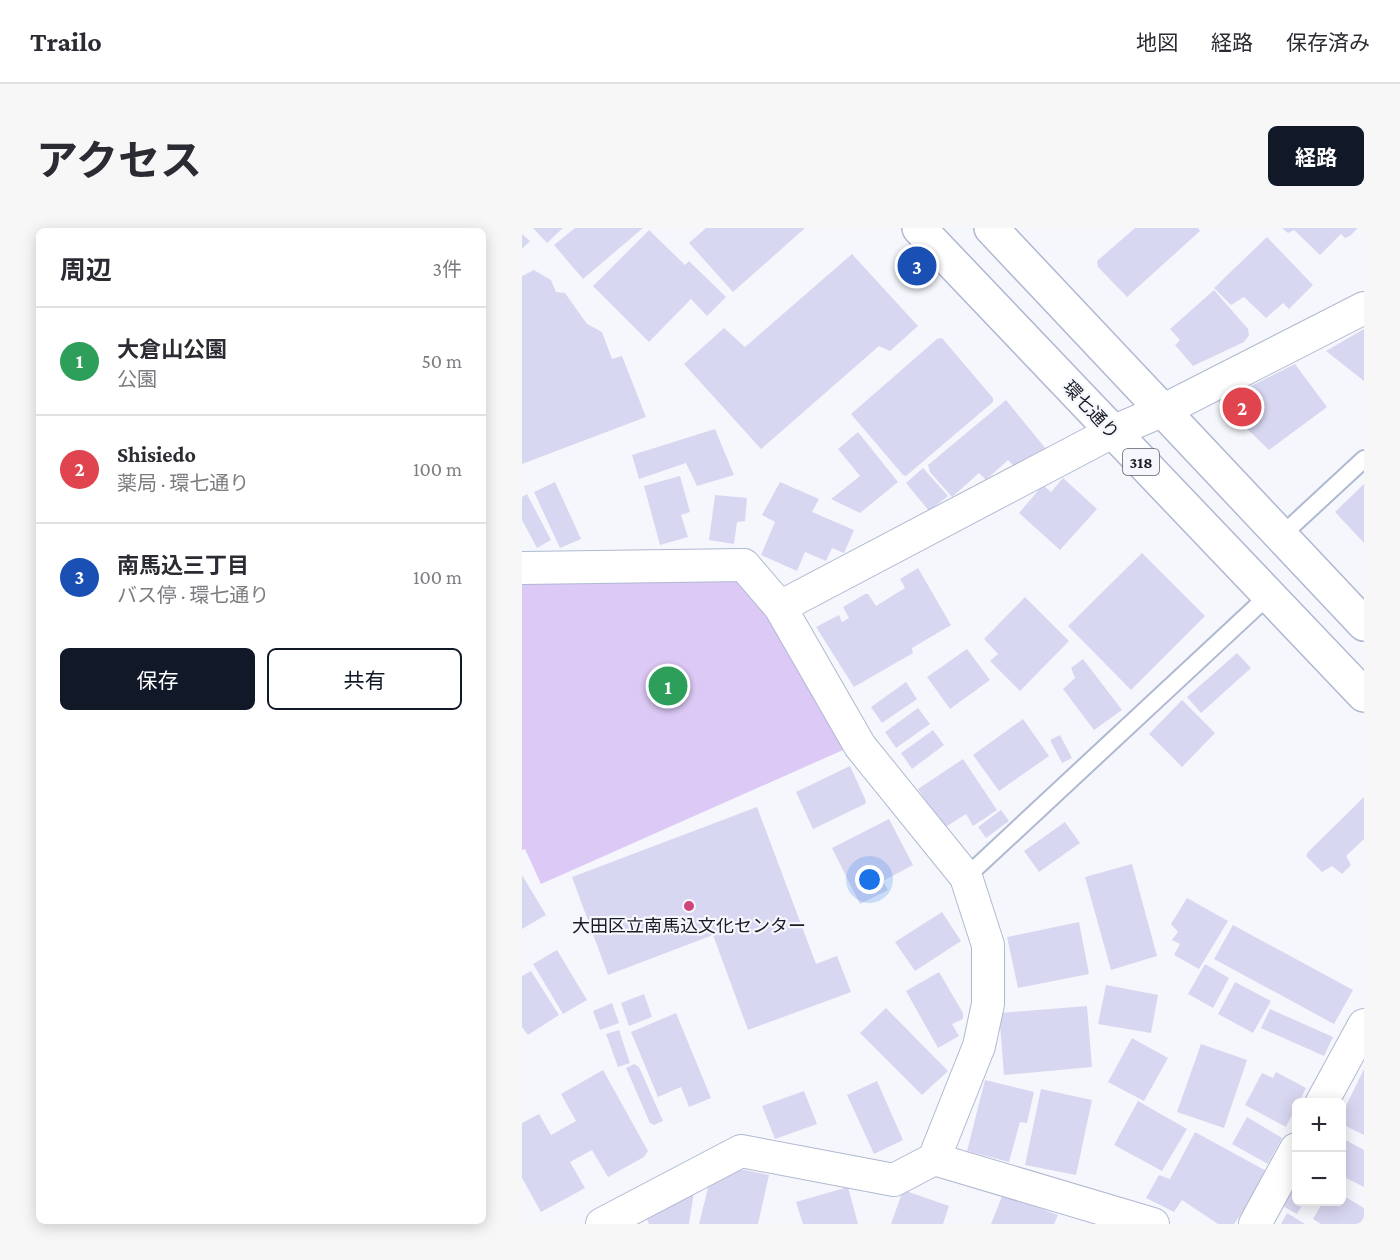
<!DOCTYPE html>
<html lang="ja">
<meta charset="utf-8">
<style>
:root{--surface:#fff;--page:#f7f7f7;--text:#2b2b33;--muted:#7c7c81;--line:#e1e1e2;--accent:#111827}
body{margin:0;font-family:"Crimson Pro","Noto Sans JP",serif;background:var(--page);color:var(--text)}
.controls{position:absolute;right:18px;bottom:18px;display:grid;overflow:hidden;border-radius:9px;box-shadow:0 3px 15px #0003}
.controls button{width:54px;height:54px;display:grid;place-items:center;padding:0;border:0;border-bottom:2px solid var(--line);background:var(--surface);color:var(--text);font:30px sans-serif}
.you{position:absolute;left:348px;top:652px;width:21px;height:21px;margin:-15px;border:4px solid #fff;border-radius:50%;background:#1a73e8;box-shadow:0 0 0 9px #1a73e833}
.badge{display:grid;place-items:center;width:39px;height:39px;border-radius:50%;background:var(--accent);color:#fff;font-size:20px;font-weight:700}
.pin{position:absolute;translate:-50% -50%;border:3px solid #fff;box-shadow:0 2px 6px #0006}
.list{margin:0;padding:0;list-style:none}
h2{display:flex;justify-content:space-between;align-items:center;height:78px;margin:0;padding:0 24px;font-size:26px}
h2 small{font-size:20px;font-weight:400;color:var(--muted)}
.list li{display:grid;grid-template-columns:39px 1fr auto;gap:18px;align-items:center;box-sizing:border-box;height:108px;padding:0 24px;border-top:2px solid var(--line)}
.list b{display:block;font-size:22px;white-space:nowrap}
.list p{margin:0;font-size:20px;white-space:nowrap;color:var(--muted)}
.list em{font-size:20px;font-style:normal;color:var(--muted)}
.actions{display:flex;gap:12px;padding:18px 24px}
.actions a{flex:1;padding:14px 0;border:2px solid var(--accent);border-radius:9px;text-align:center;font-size:21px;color:var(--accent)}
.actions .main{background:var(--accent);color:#fff}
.map{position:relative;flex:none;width:842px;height:996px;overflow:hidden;border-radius:9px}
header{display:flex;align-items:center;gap:36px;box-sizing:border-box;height:84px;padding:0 30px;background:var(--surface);border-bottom:2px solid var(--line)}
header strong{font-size:28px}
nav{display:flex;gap:33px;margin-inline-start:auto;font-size:21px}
.intro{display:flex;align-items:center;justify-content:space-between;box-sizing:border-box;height:144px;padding:0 36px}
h1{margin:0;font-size:42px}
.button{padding:15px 27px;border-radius:9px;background:var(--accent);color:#fff;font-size:21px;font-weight:700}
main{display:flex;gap:36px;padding:0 36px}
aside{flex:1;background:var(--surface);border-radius:9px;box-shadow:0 3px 15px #0003}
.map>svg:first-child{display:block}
</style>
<header>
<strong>Trailo</strong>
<nav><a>地図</a><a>経路</a><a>保存済み</a></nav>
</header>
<div class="intro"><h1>アクセス</h1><a class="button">経路</a></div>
<main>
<aside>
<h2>周辺<small>3件</small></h2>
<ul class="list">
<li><span class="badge" style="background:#2e9e5b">1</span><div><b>大倉山公園</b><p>公園</p></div><em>50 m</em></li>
<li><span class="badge" style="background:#e0444e">2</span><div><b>Shisiedo</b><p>薬局 · 環七通り</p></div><em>100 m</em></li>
<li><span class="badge" style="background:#1a4fb4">3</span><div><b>南馬込三丁目</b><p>バス停 · 環七通り</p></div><em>100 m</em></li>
</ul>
<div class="actions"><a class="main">保存</a><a>共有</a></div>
</aside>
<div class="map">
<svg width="842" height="996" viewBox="0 0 842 996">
<rect width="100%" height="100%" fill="#f5f7fc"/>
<!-- green -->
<path fill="#dcc9f5" d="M 219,344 L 262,395 L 321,522 L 19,656 L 3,621 L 0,622 L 0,350 Z"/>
<!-- building -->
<path fill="#d8d7f1" d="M 11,0 L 41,0 L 25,15 Z
M 53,0 L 121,0 L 61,51 L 32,17 Z
M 184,0 L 283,0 L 211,64 L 167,15 Z
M 613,0 L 676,0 L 678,3 L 605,69 L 576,39 L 575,33 Z
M 760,0 L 836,0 L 828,8 L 823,10 L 819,6 L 798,27 L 772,2 L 766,5 Z
M 127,2 L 163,37 L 167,33 L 204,69 L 185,88 L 169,71 L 127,114 L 71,58 Z
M 0,6 L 8,13 L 0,21 Z
M 745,9 L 791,57 L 767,81 L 761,75 L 744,90 L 722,69 L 709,77 L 692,60 Z
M 330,26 L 396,98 L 368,123 L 357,118 L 239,221 L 162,136 L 202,100 L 223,119 Z
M 12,42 L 29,52 L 34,64 L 43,65 L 65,96 L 80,104 L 90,131 L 100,128 L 124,189 L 0,236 L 0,48 Z
M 692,62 L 726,101 L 727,107 L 722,114 L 671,138 L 653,117 L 658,112 L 648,101 Z
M 842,101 L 842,153 L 804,123 Z
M 420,110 L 471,170 L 471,174 L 384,248 L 381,247 L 329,186 L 415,111 Z
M 773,136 L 805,179 L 747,222 L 697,174 Z
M 484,172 L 524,221 L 495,237 L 491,237 L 486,232 L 464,252 L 457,245 L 430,269 L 408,244 L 406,237 Z
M 193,201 L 212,247 L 175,258 L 164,235 L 117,251 L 110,227 Z
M 336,204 L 376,254 L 338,285 L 309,271 L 338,248 L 316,221 Z
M 401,240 L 426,268 L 407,283 L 384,255 Z
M 158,248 L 168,284 L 159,287 L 166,309 L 138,317 L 122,258 Z
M 541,250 L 575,281 L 538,322 L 497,285 L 521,257 L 529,264 Z
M 33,254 L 59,311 L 38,320 L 12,264 Z
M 258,254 L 297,271 L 290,284 L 332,302 L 322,325 L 310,320 L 304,333 L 283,324 L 275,343 L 239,327 L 253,294 L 240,287 Z
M 842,256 L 842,315 L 813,284 Z
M 5,266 L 29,312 L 15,320 L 0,292 L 0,269 Z
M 193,267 L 225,270 L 223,293 L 215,294 L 212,316 L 187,312 Z
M 620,325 L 683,388 L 609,462 L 546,398 Z
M 396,340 L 429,397 L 390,420 L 391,425 L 332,459 L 294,399 L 317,387 L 320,394 L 327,390 L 321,379 L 343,366 L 346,366 L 354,378 L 383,360 L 378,351 Z
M 503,369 L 547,413 L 498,463 L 468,433 L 476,426 L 462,411 Z
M 445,421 L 468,452 L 428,481 L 405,449 Z
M 715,425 L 729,440 L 679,485 L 665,469 Z
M 561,431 L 600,482 L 572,502 L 541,461 L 553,450 L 549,440 Z
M 384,454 L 395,471 L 360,495 L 349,479 Z
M 660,472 L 693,505 L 660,539 L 627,506 Z
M 396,480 L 408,496 L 374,520 L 363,504 Z
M 501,491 L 527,528 L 477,563 L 451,527 Z
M 411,502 L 422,517 L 390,541 L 379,525 Z
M 538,507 L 550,530 L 540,535 L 528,512 Z
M 441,531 L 475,582 L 451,598 L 444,586 L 422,600 L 396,561 Z
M 328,538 L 344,573 L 343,576 L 291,601 L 274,564 Z
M 842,569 L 842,611 L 824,628 L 829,637 L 820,646 L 810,638 L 800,644 L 784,628 L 786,624 Z
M 235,579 L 294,736 L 315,728 L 329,764 L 226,802 L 191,707 L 86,747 L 50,649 Z
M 479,582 L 487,593 L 464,610 L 456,599 Z
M 367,591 L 391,637 L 361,653 L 366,662 L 338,676 L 310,620 Z
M 543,594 L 558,615 L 517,644 L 502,623 Z
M 610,636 L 635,728 L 589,742 L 563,649 Z
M 0,647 L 24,687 L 0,701 Z
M 665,670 L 706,693 L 677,741 L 652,727 L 658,716 L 650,712 L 656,704 L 649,696 Z
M 420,684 L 439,713 L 393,743 L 373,714 Z
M 557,694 L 567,746 L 496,760 L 485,709 Z
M 711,697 L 831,762 L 812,796 L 692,731 Z
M 35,722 L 65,772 L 41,786 L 11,736 Z
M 683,736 L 707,750 L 691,780 L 666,766 Z
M 9,743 L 37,787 L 6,807 L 0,799 L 0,748 Z
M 417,744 L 441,785 L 441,791 L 430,796 L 437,808 L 416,820 L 384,763 Z
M 713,754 L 749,773 L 731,805 L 696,786 Z
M 584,757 L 636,767 L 629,805 L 576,796 Z
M 122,766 L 130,789 L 107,798 L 99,775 Z
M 90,775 L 97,795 L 78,802 L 71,783 Z
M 565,778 L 570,839 L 482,847 L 477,785 Z
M 364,780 L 426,843 L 400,867 L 338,805 Z
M 748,781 L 811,809 L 802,828 L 739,800 Z
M 154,785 L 189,870 L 167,879 L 159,859 L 136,869 L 109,804 Z
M 97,802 L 108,835 L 96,839 L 84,806 Z
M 610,810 L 646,830 L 622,873 L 586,854 Z
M 679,816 L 725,832 L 702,900 L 655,884 Z
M 112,836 L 117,839 L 141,893 L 132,897 L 128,895 L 104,840 Z
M 842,841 L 842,907 L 820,896 L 820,886 Z
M 81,842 L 126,923 L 122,929 L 86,949 L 70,922 L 48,934 L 63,960 L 19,984 L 0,950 L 0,895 L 17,886 L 29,907 L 54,893 L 39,866 Z
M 754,844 L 784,860 L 777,874 L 774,874 L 774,879 L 764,899 L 723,877 L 740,845 L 751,850 Z
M 463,852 L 512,864 L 505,895 L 498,894 L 487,934 L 445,923 Z
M 355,853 L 381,912 L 352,926 L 325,867 Z
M 519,861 L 570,872 L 554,947 L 503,937 Z
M 282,863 L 295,896 L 253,911 L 240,878 Z
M 616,873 L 665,901 L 640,943 L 592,917 Z
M 725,889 L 760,910 L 746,936 L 710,916 Z
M 673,904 L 748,945 L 712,996 L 696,996 L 660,972 L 652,984 L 624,970 L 637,947 L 648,951 Z
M 820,910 L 842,922 L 842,959 L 820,948 Z
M 218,941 L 247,947 L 236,996 L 177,996 L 187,956 Z
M 774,951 L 774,974 L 782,974 L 775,986 L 759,977 Z
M 326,959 L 336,996 L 281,996 L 274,974 Z
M 381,962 L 427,978 L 421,996 L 369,996 Z
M 172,964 L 167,996 L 127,996 L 125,991 Z
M 481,966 L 536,987 L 532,996 L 469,996 Z
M 820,967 L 842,980 L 842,996 L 799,996 L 791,991 L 801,974 L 820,974 Z
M 765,985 L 783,996 L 759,996 Z"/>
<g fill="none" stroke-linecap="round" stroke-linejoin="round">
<defs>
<path id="lane" d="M 759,308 L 842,231
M 444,649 L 747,367"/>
<path id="street" d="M 0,340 L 222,337 L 258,379 L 590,204 L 642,182 L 842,80
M 258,379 L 338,518 L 444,649 L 466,717 L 466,776 L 457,818 L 412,931
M 800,874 L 842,797
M 80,996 L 219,923 L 372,952 L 412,931 L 631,996
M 733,996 L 774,921"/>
<path id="primary" d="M 397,0 L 842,467
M 469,0 L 842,396"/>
</defs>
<!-- lane casing -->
<use href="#lane" stroke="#afb9d1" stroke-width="20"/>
<!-- street casing -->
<use href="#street" stroke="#afb9d1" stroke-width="34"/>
<!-- primary casing -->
<use href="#primary" stroke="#afb9d1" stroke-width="36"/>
<!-- lane -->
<use href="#lane" stroke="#fff" stroke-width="16"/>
<!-- street -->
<use href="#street" stroke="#fff" stroke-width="32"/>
<!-- primary -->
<use href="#primary" stroke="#fff" stroke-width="33"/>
</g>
<!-- markers -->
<circle fill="#d04578" stroke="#f5f7fc" stroke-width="2" cx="167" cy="678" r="6"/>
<g text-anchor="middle" stroke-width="4.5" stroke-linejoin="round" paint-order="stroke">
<!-- shield labels -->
<rect fill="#f5f7fc" stroke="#5a5e66" stroke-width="1.5" x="601" y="221" width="36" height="26" rx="4.5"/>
<g font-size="16" font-weight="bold" fill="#181c25">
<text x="619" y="240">318</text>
</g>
<!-- street labels -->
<g font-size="18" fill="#181c25" stroke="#f5f7fc">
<text transform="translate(569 182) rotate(47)" y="6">環七通り</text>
</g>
<!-- poi labels -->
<g font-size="18" fill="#181c25" stroke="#f5f7fc">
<text x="167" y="704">大田区立南馬込文化センター</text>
</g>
</g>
</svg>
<div class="controls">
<button>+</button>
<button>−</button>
</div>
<div class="you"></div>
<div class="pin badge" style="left:146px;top:458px;background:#2e9e5b">1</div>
<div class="pin badge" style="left:720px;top:179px;background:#e0444e">2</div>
<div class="pin badge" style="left:395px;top:38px;background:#1a4fb4">3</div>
</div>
</main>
